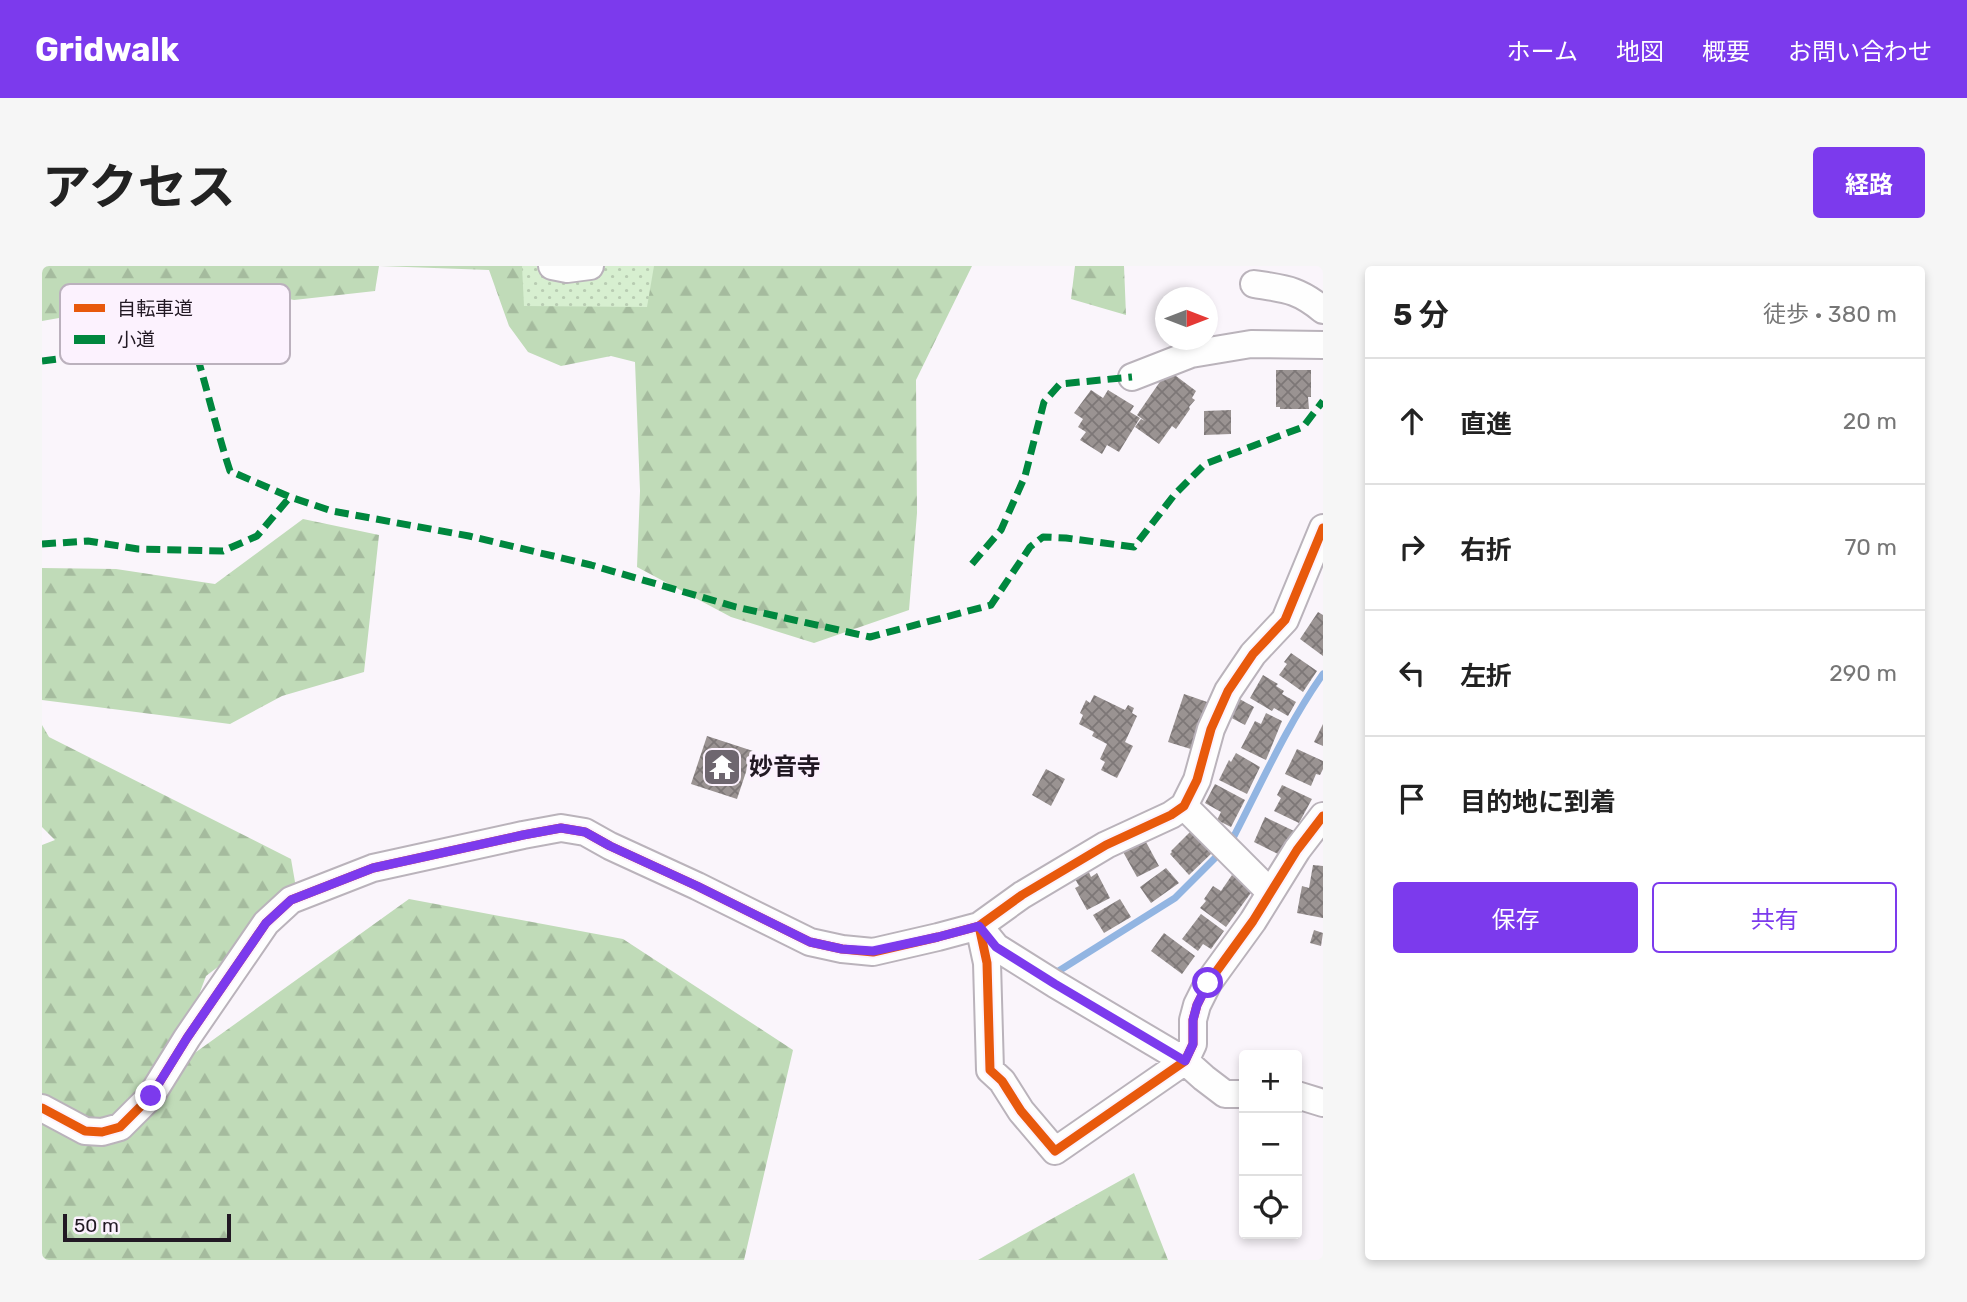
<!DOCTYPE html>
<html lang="ja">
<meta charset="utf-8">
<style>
:root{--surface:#fff;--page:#f6f6f6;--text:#222;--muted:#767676;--line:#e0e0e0;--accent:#7c3aed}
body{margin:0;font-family:Rubik,"Noto Sans JP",sans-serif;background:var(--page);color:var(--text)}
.controls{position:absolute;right:21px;bottom:21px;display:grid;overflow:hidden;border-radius:7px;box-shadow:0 4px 10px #0003}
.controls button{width:63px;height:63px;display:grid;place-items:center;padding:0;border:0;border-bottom:2px solid var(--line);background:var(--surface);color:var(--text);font:35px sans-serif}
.compass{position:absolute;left:1113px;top:21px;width:63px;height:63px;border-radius:50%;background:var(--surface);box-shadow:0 4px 10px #0003;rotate:90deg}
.scale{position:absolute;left:21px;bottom:18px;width:168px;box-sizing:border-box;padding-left:7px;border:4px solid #221924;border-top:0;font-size:19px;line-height:24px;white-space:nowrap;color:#221924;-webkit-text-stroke:5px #fcf2fe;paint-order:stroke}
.stop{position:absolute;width:21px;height:21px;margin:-16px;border:5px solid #7c3aed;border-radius:50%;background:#fff}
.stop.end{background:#7c3aed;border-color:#fff;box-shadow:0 2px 7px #0008}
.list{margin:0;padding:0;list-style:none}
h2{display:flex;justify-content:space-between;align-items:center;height:91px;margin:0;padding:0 28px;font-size:30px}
h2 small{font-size:23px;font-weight:400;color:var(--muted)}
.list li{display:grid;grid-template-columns:46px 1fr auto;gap:21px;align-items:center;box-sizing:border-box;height:126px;padding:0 28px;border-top:2px solid var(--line)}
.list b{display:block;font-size:26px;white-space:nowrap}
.list em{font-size:23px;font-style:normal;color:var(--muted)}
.actions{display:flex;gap:14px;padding:21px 28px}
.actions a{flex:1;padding:16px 0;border:2px solid var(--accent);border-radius:7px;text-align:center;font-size:24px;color:var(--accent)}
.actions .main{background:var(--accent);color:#fff}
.icon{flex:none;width:38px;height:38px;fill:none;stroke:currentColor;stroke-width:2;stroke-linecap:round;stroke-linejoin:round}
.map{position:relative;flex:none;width:1281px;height:994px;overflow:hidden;border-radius:7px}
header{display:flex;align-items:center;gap:42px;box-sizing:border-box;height:98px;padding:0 35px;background:var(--accent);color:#fff}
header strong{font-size:33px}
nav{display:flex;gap:38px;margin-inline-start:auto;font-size:24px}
.intro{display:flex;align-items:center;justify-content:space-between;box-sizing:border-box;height:168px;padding:0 42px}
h1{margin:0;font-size:49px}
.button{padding:18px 32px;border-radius:7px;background:var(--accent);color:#fff;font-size:24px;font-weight:700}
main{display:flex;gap:42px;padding:0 42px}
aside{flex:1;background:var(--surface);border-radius:7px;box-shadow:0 4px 10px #0003}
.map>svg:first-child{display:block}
</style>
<header>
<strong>Gridwalk</strong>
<nav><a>ホーム</a><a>地図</a><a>概要</a><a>お問い合わせ</a></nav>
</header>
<div class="intro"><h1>アクセス</h1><a class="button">経路</a></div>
<main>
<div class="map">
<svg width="1281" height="994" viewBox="0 0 1281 994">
<defs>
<pattern id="forest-firs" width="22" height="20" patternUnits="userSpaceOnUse" patternTransform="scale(1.75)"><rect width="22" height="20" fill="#c0dbb8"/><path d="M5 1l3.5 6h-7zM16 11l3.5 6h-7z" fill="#a5bb9e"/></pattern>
<pattern id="park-dots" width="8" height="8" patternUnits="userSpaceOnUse" patternTransform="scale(1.75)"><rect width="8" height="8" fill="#d7efd0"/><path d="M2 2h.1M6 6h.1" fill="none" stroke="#b8ccb2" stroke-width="1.8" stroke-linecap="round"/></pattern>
<pattern id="building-cross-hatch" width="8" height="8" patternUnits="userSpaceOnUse" patternTransform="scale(1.75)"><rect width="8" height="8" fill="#9a9392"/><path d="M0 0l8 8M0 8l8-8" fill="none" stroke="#7d7777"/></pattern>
</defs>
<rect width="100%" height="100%" fill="#faf5fb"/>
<!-- forest -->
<path fill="url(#forest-firs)" d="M 0,0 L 930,0 L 874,114 L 875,247 L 867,344 L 772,377 L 689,351 L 595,301 L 598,225 L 593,96 L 569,90 L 519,100 L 486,86 L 467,60 L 447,4 L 337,0 L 333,25 L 252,34 L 168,17 L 132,32 L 83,45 L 51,46 L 0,55 Z
M 1033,0 L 1082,0 L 1084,49 L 1029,33 Z
M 261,253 L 337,269 L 322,406 L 240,430 L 188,458 L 0,434 L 0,302 L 74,303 L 173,318 Z
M 0,459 L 7,471 L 249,593 L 257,639 L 164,710 L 129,804 L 367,633 L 581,673 L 751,784 L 702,994 L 0,994 L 0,579 L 13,574 L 0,561 Z
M 1092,907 L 1126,994 L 936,994 Z"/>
<!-- park -->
<path fill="url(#park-dots)" d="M 480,0 L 612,0 L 605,41 L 482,40 Z"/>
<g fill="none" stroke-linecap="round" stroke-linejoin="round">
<!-- stream -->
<path stroke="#92b5e2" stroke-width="7" d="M 1190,574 C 1219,518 1245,459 1281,408
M 1011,704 L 1015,706 L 1133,632 L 1176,589"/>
</g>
<!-- building -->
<path fill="url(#building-cross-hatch)" d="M 1126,104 L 1154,125 L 1150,132 L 1153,134 L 1147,141 L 1148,143 L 1134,163 L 1130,160 L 1117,178 L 1093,161 L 1099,153 L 1103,155 L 1095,149 Z
M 1234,104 L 1269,104 L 1269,131 L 1266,131 L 1267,143 L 1238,143 L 1238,141 L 1234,141 Z
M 1049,124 L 1061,132 L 1066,124 L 1092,140 L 1088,146 L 1098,152 L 1077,186 L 1065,179 L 1060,188 L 1038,174 L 1044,166 L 1036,161 L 1041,153 L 1032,147 Z
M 1189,144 L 1189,168 L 1162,169 L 1162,145 Z
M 1276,346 L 1281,349 L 1281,390 L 1258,373 Z
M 1249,387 L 1275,405 L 1261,426 L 1237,409 L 1245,398 L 1242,396 Z
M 1221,409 L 1236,418 L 1234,420 L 1242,425 L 1240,428 L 1254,436 L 1246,450 L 1232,442 L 1230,445 L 1208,432 Z
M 1142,428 L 1168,437 L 1152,484 L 1126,476 Z
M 1052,429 L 1083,444 L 1086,439 L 1092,442 L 1090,447 L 1095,450 L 1083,476 L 1091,480 L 1075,512 L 1059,504 L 1063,496 L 1058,493 L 1065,478 L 1050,470 L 1052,466 L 1037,458 L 1041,449 L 1038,447 L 1044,434 L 1048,437 Z
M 1194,431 L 1212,441 L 1203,459 L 1184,449 Z
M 1224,447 L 1240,455 L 1224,494 L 1199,482 L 1213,455 L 1219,458 Z
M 1281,458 L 1281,480 L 1272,476 Z
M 665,470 L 711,485 L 695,533 L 649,518 Z
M 1255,483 L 1281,495 L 1281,503 L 1278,509 L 1274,508 L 1269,520 L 1243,508 Z
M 1194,487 L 1218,501 L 1205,528 L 1177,514 L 1187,494 L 1189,496 Z
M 1004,503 L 1023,513 L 1009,540 L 990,529 Z
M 1173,518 L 1203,534 L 1189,561 L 1175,554 L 1179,546 L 1163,537 Z
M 1240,519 L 1270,533 L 1257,557 L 1232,545 L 1239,532 L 1235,529 Z
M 1223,551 L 1252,565 L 1240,590 L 1212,576 Z
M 1150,564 L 1172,585 L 1147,609 L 1128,588 L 1130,586 L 1129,585 Z
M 1104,576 L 1117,600 L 1095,611 L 1080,584 L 1091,577 L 1093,581 Z
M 1271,599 L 1281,600 L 1281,652 L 1255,647 L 1260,620 L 1267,622 Z
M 1124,602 L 1137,617 L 1109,637 L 1098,621 Z
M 1046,604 L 1049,611 L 1055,607 L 1068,632 L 1045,644 L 1033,622 L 1037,620 L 1032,611 Z
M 1190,609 L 1211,624 L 1184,661 L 1158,642 L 1164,635 L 1162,633 L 1171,620 L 1179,625 Z
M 1078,633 L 1089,651 L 1062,667 L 1051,649 Z
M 1159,648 L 1182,665 L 1169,683 L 1161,678 L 1156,685 L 1140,673 Z
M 1272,664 L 1281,667 L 1279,680 L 1268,677 Z
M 1122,667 L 1153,690 L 1140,708 L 1109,685 Z"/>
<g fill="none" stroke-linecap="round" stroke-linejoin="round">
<defs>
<path id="minor" d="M 510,0 L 525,3 L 548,0
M 1212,18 C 1243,23 1256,23 1281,44
M 1090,111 L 1149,88 L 1209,78 L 1281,79
M 1142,540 L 1228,626
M 937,660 L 945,697 L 948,804 L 960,815 L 979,845 L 1013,885 L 1143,795 L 1151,778 L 1151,754 L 1155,739 L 1166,717 L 1211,655 L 1255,584 L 1281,550
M 937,660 L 954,681 L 1013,718 L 1143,795 L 1162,812 L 1183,828 L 1202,828
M 1255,829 L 1281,837
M 0,842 L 43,865 L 60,866 L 78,861 L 109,830 L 145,772 L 224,657 L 249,634 L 331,602 L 481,569 L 519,562 L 543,566 L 568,580 L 655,620 L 768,676 L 800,683 L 831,686 L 896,671 L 937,660 L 980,629 L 1064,579 L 1129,549 L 1142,540 L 1155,514 L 1169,463 L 1186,425 L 1211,388 L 1243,354 L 1281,262"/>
</defs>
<!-- minor casing -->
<use href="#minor" stroke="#bab3bb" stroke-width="30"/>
<!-- minor -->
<use href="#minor" stroke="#fefefe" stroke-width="26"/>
<!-- quiet -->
<path stroke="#00873e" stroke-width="7" stroke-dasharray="14 7" stroke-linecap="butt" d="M 0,95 L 151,76 C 164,119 174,162 188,205 L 248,231 L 290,245 L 427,270 L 549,299 L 694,341 L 828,371 L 949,339 L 988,281 L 1001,271 L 1024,272 L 1092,281 L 1133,228 L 1163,198 L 1261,161 L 1281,135
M 0,278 L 46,275 L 96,283 L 181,285 L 215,270 L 248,231
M 930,298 L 959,264 L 983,210 L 1002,136 L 1018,118 L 1090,111"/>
<defs>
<path id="cycleway" d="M 937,660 L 945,697 L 948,804 L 960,815 L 979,845 L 1013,885 L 1143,795 L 1151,778 L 1151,754 L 1155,739 L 1166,717 L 1211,655 L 1255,584 L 1281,550
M 0,842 L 43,865 L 60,866 L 78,861 L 109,830 L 145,772 L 224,657 L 249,634 L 331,602 L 481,569 L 519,562 L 543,566 L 568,580 L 655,620 L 768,676 L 800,683 L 831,686 L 896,671 L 937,660 L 980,629 L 1064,579 L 1129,549 L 1142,540 L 1155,514 L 1169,463 L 1186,425 L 1211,388 L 1243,354 L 1281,262"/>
</defs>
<!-- cycleway casing -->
<use href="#cycleway" stroke="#fcf2fe" stroke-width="13"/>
<!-- cycleway -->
<use href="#cycleway" stroke="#e8590c" stroke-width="9"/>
</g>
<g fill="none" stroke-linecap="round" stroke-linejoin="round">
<!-- route -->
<path stroke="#7c3aed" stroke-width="9" d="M 109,830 L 145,772 L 224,657 L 249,634 L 331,602 L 481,569 L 519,562 L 543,566 L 568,580 L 655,620 L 768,676 L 800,683 L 831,685 L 896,671 L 937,660 L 954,681 L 1013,718 L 1143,795 L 1151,778 L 1151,754 L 1155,739 L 1166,717"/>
</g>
<!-- icons -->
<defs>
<symbol id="temple-square" viewBox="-11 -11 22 22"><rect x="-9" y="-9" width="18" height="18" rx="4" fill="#6e666f" stroke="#fcf2fe"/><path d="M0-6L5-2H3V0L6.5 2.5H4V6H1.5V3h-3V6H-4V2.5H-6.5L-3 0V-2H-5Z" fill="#fff"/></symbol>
</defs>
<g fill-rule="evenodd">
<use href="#temple-square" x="658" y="479" width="44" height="44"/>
</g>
<g text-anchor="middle" stroke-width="7" stroke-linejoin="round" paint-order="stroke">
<!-- poi labels -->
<g font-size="24" font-weight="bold" fill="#221924" stroke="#fcf2fe" text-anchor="start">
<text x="707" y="509">妙音寺</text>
</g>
</g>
<!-- legend -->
<rect x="18" y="18" width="230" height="80" rx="10" fill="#fcf2fe" stroke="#bbb1bd" stroke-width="2"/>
<rect x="32" y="38" width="31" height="8" fill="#e8590c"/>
<rect x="32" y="69" width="31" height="9" fill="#00873e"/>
<g font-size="19" fill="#221924">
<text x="75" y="49">自転車道</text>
<text x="75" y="80">小道</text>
</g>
</svg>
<div class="controls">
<button>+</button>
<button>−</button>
<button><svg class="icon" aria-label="locate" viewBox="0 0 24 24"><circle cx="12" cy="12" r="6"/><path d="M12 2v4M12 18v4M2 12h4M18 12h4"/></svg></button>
</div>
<svg class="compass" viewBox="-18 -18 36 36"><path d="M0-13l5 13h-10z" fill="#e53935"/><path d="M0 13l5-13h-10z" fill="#767676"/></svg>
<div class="scale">50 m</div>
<div class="stop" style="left:1166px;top:717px"></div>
<div class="stop end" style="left:109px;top:830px"></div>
</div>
<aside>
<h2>5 分<small>徒歩 · 380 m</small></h2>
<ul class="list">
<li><svg class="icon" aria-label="ahead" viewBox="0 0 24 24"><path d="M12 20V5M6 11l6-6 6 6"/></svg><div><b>直進</b></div><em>20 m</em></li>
<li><svg class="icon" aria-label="right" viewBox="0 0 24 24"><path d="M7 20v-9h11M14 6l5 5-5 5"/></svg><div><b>右折</b></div><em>70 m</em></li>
<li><svg class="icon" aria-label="left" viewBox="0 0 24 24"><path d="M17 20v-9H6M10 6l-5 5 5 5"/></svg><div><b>左折</b></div><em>290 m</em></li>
<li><svg class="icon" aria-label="arrive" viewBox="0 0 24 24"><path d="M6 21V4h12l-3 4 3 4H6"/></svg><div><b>目的地に到着</b></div></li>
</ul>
<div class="actions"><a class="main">保存</a><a>共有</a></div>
</aside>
</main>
